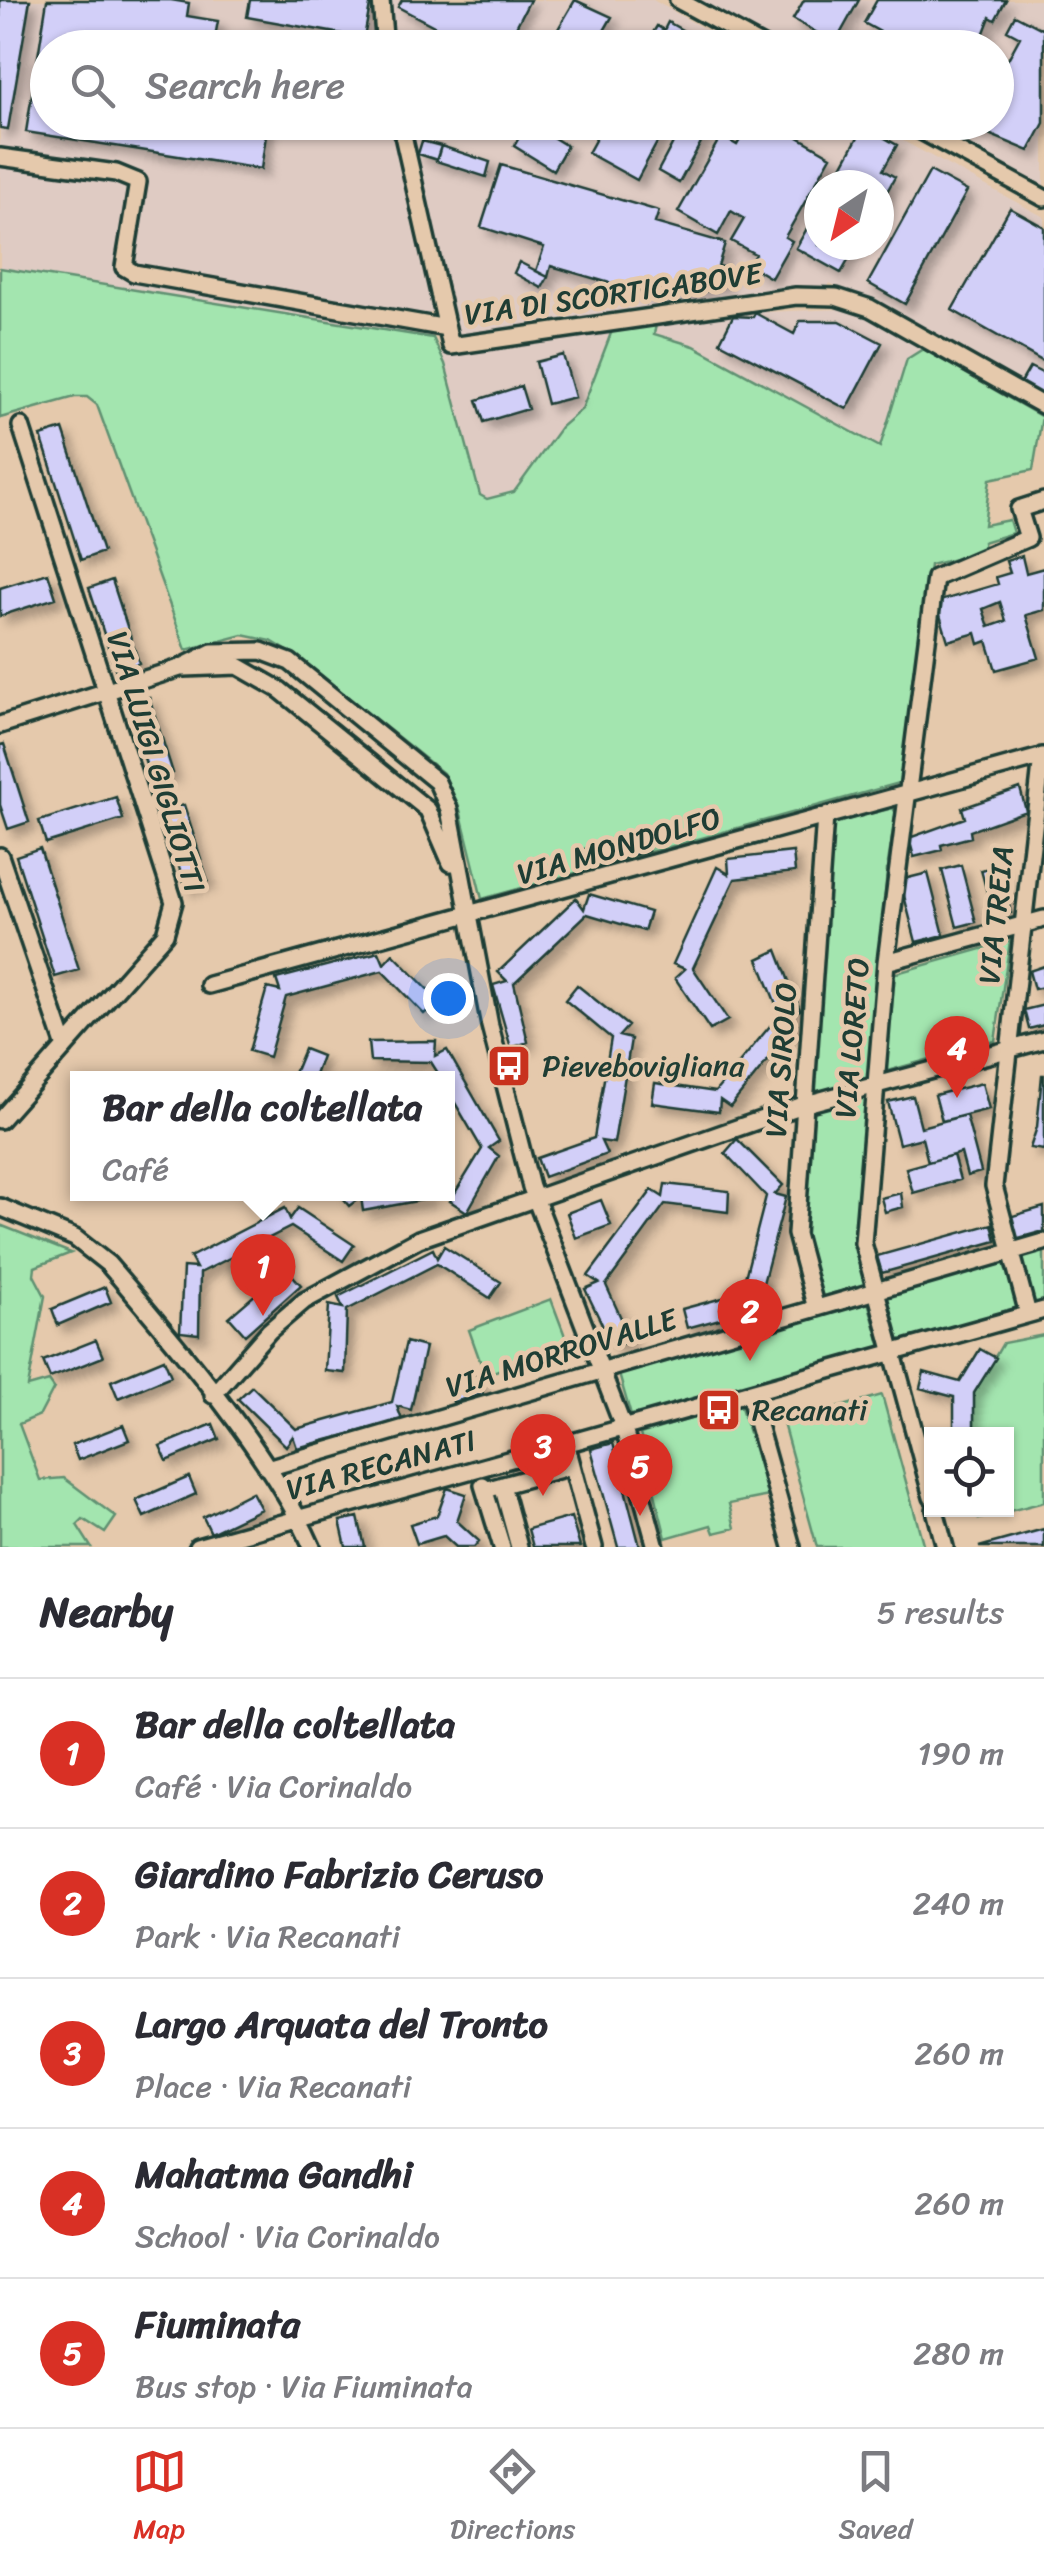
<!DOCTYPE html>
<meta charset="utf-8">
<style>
:root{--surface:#fff;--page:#f2f2f3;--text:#2b2b33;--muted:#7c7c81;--line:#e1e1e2;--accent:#d93025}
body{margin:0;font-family:Sriracha,sans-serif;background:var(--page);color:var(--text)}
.controls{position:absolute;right:30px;bottom:30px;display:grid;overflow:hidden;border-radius:0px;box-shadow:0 2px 8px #0004}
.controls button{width:90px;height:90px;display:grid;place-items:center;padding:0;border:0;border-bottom:2px solid var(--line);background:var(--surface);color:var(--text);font:50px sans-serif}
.compass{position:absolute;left:804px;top:170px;width:90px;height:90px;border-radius:50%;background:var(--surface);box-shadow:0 2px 8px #0004;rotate:215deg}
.you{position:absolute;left:448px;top:998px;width:35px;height:35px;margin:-25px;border:8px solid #fff;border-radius:50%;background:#1a73e8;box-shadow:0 0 0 15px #1a73e833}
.badge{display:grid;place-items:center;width:65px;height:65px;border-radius:50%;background:var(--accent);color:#fff;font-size:32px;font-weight:700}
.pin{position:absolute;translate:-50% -82px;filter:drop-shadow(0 2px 5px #0008)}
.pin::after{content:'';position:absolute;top:52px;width:35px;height:30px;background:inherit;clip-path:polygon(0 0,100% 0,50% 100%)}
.popup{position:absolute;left:70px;top:1071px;width:385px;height:130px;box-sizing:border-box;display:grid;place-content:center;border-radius:0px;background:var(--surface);filter:drop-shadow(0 2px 8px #0005);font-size:32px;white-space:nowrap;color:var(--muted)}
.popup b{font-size:38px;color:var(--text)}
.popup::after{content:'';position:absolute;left:50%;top:100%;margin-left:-20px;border:20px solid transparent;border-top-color:var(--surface)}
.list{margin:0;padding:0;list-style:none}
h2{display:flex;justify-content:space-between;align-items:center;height:130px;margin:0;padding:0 40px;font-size:42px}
h2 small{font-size:32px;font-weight:400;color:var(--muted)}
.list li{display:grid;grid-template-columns:65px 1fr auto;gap:30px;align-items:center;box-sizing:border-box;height:150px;padding:0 40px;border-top:2px solid var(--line)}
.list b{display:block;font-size:38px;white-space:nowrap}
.list p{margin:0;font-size:32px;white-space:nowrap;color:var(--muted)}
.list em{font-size:32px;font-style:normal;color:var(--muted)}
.icon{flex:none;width:55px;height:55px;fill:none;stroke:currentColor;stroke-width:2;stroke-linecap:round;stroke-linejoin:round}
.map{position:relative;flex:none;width:1044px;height:1547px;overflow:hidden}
.search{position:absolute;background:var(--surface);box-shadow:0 2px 8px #0004;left:30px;right:30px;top:30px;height:110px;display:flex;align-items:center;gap:25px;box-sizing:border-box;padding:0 35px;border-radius:55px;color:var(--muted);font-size:38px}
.sheet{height:880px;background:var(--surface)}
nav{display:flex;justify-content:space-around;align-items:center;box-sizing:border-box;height:140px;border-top:2px solid var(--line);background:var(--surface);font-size:28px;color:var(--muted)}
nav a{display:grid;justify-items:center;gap:5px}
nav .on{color:var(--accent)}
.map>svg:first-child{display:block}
</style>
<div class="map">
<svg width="1044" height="1547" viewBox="0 0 1044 1547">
<defs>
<filter id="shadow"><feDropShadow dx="7" dy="7" stdDeviation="5" flood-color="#0004"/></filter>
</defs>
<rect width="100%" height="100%" fill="#e5c9ac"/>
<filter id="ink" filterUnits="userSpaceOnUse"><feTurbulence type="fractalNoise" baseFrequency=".01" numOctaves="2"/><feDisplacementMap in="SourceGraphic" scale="20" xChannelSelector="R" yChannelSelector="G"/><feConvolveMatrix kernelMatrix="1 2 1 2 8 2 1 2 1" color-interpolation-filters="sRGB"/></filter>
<g filter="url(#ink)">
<!-- built -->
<path fill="#dfcbc3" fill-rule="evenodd" d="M 0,0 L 374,0 L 371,22 L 377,47 L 48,48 L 48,122 L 394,123 L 434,310 L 429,314 L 433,338 L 0,268 Z
M 388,0 L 653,0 L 737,47 L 394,47 L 387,25 Z
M 696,0 L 1044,0 L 1044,189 L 922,123 L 996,122 L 996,48 L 784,47 Z
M 409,123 L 870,123 L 1044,217 L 1044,399 L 830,283 L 825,292 L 778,292 L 456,335 ZM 819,185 L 879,185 L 879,245 L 819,245 Z
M 843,309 L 864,316 L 923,349 L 907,359 L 881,447 L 694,346 L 653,334 L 656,325 L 738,313 Z
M 613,328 L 582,409 L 561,427 L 514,492 L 487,499 L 480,495 L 440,352 Z"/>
<!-- green -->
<path fill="#a3e5af" stroke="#619172" stroke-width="2.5" d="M 0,268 L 433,338 L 445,364 L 480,495 L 487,499 L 514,492 L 561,427 L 582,409 L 613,328 L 656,325 L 654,334 L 694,346 L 880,447 L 907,359 L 923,349 L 1042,417 L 1033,470 L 990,479 L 984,525 L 1009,520 L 1013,533 L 983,542 L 984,552 L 930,565 L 903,782 L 482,899 L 459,806 L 443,773 L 301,659 L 271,641 L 243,635 L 186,650 L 97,405 L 87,397 L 75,397 L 0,418 Z
M 893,808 L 896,813 L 888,863 L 891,870 L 887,870 L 870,1079 L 815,1094 L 811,1079 L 815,1079 L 830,824 Z
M 1010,941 L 995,1041 L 880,1073 L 893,974 Z
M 868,1096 L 855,1225 L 859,1226 L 868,1284 L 819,1297 L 800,1238 L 811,1111 Z
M 0,1225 L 71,1253 L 35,1267 L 34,1275 L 45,1296 L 28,1387 L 49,1381 L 54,1388 L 40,1415 L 19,1424 L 40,1480 L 64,1478 L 116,1517 L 105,1533 L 83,1519 L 77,1525 L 91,1547 L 0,1547 Z
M 1044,1246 L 1044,1310 L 897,1352 L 875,1289 Z
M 551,1299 L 568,1344 L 485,1375 L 469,1330 Z
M 868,1302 L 881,1347 L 632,1419 L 619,1374 Z
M 1044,1335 L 1044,1502 L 979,1519 L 976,1510 L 1006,1510 L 1006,1434 L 974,1434 L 974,1393 L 1003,1343 Z
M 882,1395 L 924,1547 L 817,1547 L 783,1423 Z
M 740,1404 L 769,1496 L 729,1504 L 735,1528 L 714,1533 L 711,1525 L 666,1538 L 640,1434 Z"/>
<!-- building -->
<path fill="#d2cff8" stroke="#1f3d34" stroke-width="2.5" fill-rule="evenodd" filter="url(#shadow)" d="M 0,0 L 30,0 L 8,129 L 0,128 Z
M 47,0 L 171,0 L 189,3 L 187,16 L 218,21 L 213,48 L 48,48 L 48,122 L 268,122 L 261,169 L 26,132 Z
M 250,0 L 371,0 L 364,38 L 247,17 Z
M 402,0 L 530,0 L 505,48 L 476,48 L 398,7 Z
M 575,0 L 612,17 L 594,48 L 547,48 Z
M 804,0 L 859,0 L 835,43 L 793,19 Z
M 877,0 L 1006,0 L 995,20 L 990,17 L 978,48 L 888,48 L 893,39 L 864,23 Z
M 1015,15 L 1044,30 L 1044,123 L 1029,151 L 972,127 L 974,122 L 996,122 L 996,81 L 1020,37 L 1007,30 Z
M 668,22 L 682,30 L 672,48 L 648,41 L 657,26 L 664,30 Z
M 528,122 L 567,146 L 553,170 L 514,146 Z
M 605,122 L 668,122 L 637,180 L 588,153 Z
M 684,122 L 712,122 L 679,183 L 658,171 Z
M 750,122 L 772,122 L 831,156 L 785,237 L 792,241 L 771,278 L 749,265 L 755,254 L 731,241 L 744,219 L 731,211 L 718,235 L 678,212 L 721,136 L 737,145 Z
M 864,126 L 897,145 L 883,170 L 895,177 L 879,206 L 879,185 L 832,185 Z
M 422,141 L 441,146 L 437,160 L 418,154 Z
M 441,146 L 490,162 L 486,177 L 436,161 Z
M 501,165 L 659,211 L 655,223 L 725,243 L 718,266 L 728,269 L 722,287 L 709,283 L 706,291 L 694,289 L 692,294 L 662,286 L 658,297 L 551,266 L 548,277 L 536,271 L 544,247 L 481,227 Z
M 930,171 L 967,191 L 905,304 L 868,283 Z
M 819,207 L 819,245 L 857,245 L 841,273 L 796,248 Z
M 1010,208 L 1044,227 L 1044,362 L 952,310 Z
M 519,262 L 548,277 L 542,288 L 514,273 Z
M 755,313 L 794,334 L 800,321 L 840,321 L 882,343 L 847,409 L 720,342 L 733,316 L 753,317 Z
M 563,355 L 575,397 L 547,404 L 536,362 Z
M 1030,367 L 1044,374 L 1044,399 L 1019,386 Z
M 521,386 L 528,409 L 484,422 L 477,400 Z
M 63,429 L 103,552 L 81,560 L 41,436 Z
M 1022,556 L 1026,573 L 1044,568 L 1044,610 L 1026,615 L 1039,658 L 996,670 L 987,641 L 979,644 L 976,633 L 948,641 L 936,602 L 998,584 L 996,577 L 1010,573 L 1006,561 ZM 1000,602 L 1006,621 L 989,627 L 983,609 Z
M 48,573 L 56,598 L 0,616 L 0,588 Z
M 112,580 L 139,663 L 116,671 L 89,588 Z
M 149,697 L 173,773 L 151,780 L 127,704 Z
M 4,744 L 29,822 L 8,829 L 0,805 L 0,745 Z
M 1020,788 L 1026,811 L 970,831 L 971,837 L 941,845 L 942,850 L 914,857 L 909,838 L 965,818 L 962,808 Z
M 116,797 L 123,819 L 46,843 L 39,821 Z
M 184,805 L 208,881 L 186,888 L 161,812 Z
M 644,834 L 648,851 L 590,867 L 585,849 Z
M 40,848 L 79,970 L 55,977 L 16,856 Z
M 793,852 L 795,872 L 735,879 L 693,968 L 728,1020 L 710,1030 L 675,978 L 685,969 L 673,964 L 717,867 L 729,874 L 728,859 Z
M 961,865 L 976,922 L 957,927 L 942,870 Z
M 998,866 L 1011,913 L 994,918 L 981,870 Z
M 928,873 L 944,935 L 916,942 L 900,880 Z
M 589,894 L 650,912 L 644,931 L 587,914 L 514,983 L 528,1042 L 511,1048 L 493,985 L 507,981 L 498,972 L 576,898 L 584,909 Z
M 777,950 L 800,1010 L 788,1017 L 797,1024 L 730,1107 L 720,1100 L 719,1112 L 652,1103 L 655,1083 L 715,1092 L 780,1014 L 758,959 Z
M 379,952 L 384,964 L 393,954 L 439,1001 L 424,1014 L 382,971 L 286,997 L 269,1057 L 249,1051 L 267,988 L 280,991 L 276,979 Z
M 1044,966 L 1044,987 L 1034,989 L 1029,971 Z
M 577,985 L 628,1026 L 619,1036 L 631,1039 L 614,1143 L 601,1141 L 607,1154 L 544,1177 L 537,1158 L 594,1138 L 611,1038 L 565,1000 Z
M 1044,1005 L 1044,1025 L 1029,1029 L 1024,1010 Z
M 436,1041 L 435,1056 L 447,1050 L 499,1141 L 489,1148 L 499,1156 L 467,1212 L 450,1201 L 482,1149 L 448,1091 L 448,1078 L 441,1078 L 431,1062 L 370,1061 L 368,1042 Z
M 304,1049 L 322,1056 L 314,1078 L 292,1078 Z
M 1042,1075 L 1044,1075 L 1044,1150 L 1030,1148 L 1037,1127 Z
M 982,1083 L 989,1109 L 942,1121 L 935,1095 Z
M 913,1096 L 921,1127 L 966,1115 L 981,1172 L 967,1176 L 961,1153 L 928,1162 L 922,1138 L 899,1144 L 888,1102 Z
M 737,1139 L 783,1185 L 775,1194 L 786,1197 L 758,1302 L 747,1299 L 749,1311 L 687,1328 L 682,1309 L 741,1293 L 766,1196 L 725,1153 Z
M 953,1155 L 960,1180 L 913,1193 L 906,1168 Z
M 665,1184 L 729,1191 L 728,1212 L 665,1204 L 606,1285 L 631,1340 L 613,1347 L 585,1289 L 599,1283 L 588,1276 L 652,1190 L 663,1197 Z
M 901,1193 L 903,1207 L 885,1212 L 881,1198 Z
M 339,1194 L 427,1194 L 428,1199 L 363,1211 L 361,1197 L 349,1206 Z
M 601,1200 L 611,1225 L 576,1238 L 567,1213 Z
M 1044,1207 L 1044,1231 L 1015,1239 L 1009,1217 Z
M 285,1208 L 290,1219 L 298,1208 L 354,1245 L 343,1261 L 291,1227 L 200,1273 L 199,1334 L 180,1332 L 183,1267 L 196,1268 L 190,1257 Z
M 992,1224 L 996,1241 L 882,1273 L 877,1256 Z
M 444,1246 L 501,1282 L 490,1298 L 437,1264 L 347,1310 L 345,1373 L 325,1371 L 329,1305 L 343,1308 L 338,1297 L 433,1249 L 437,1258 Z
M 286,1268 L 301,1285 L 245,1335 L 229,1317 Z
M 105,1287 L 111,1302 L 58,1325 L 52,1309 Z
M 96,1340 L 103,1357 L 50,1378 L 43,1361 Z
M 406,1342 L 425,1347 L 411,1410 L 397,1406 L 402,1420 L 297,1448 L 293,1436 L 286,1446 L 238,1399 L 252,1386 L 296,1429 L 392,1402 Z
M 980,1349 L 996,1358 L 974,1393 L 974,1434 L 954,1434 L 954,1397 L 920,1388 L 924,1372 L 960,1382 Z
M 164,1359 L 171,1376 L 118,1398 L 111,1381 Z
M 477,1375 L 483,1394 L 453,1402 L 448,1384 Z
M 213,1424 L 219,1439 L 167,1461 L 160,1446 Z
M 123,1425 L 129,1440 L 78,1460 L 72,1445 Z
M 613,1443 L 640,1547 L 618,1547 L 591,1449 Z
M 189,1477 L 196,1494 L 144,1517 L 136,1500 Z
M 447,1488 L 466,1494 L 457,1521 L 479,1541 L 474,1547 L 456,1547 L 444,1536 L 417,1544 L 410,1524 L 437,1516 Z
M 252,1492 L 261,1509 L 211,1533 L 203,1517 Z
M 358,1517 L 365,1547 L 346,1547 L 340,1521 Z
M 571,1517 L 580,1547 L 533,1547 L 528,1529 Z
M 1044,1529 L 1044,1547 L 979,1547 Z"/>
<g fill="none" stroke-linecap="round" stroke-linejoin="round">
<defs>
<path id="minor" d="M 381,0 L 385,48
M 678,0 L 766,48
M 400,122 L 451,346 L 796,296 L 836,297 L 870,308 L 1044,406
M 905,122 L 1044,198
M 0,157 L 116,173 L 138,182 L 124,267 L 134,273 L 447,328
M 184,668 L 238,666 L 280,690 L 428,810 L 451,863
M 0,725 L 180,668 L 212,652 L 261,651 L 290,662 L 437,782 L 449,809 L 490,1026 L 531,1187 L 624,1429 L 656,1547
M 0,856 L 65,1047
M 886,962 L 1044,919
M 209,985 L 1044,756
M 0,1120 L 165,934 L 174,902 L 21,426
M 0,1207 L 75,1238 L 108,1264 C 175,1342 272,1455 312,1547
M 815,1305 L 796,1234 L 825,816
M 1028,1314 L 994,1186 L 1042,756
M 749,1393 L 792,1547
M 213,1395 L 269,1331 L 304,1301 L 419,1239 L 806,1104 L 1044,1040
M 566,1443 L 594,1547
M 267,1468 L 1044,1242
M 483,1485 L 502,1547
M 502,1485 L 519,1547
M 485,1490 L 572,1466
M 932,1497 L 863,1243 L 886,962 L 935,578 L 1028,538 L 1019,509 L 1044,501
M 935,1510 L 945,1547
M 197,1547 L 1044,1310"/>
</defs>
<!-- minor casing -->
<use href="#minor" stroke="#1f3d34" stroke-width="22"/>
<!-- minor -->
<use href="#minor" stroke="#e5c9ac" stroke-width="15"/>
</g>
</g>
<!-- icons -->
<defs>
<symbol id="bus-square" viewBox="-11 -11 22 22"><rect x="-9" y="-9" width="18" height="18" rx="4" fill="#c8321e" stroke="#e5c9ac"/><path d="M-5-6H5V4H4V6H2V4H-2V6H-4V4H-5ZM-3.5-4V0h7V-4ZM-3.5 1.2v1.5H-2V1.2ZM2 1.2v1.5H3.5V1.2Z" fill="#fff"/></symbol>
</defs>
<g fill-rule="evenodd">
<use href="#bus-square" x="484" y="1041" width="50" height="50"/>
<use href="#bus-square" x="694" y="1385" width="50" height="50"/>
</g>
<g text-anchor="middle" stroke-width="9" stroke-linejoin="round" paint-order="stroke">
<!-- street labels -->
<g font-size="30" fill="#1f3d34" stroke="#e5c9ac">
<text transform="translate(613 294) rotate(-8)" y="10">VIA DI SCORTICABOVE</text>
<text transform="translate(156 762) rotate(73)" y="10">VIA LUIGI GIGLIOTTI</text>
<text transform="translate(619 846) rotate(-16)" y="10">VIA MONDOLFO</text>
<text transform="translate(996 915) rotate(-84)" y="10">VIA TREIA</text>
<text transform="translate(852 1038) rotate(-85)" y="10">VIA LORETO</text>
<text transform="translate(781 1060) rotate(-86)" y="10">VIA SIROLO</text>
<text transform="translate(561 1353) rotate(-17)" y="10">VIA MORROVALLE</text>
<text transform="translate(381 1465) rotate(-15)" y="10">VIA RECANATI</text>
</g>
<!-- poi labels -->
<g font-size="30" fill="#1f3d34" stroke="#e5c9ac" text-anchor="start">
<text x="542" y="1076">Pievebovigliana</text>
<text x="752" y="1420">Recanati</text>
</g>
</g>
</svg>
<div class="controls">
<button><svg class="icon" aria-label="locate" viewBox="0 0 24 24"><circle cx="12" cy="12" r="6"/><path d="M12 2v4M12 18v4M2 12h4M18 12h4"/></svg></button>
</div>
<svg class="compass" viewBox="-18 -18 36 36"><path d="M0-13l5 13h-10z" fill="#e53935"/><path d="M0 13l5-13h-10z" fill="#7c7c81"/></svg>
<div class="you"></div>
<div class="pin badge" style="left:263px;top:1316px">1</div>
<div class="popup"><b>Bar della coltellata</b>Café</div>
<div class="pin badge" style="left:750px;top:1361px">2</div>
<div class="pin badge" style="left:543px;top:1496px">3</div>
<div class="pin badge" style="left:957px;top:1098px">4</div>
<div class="pin badge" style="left:640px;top:1516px">5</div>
<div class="search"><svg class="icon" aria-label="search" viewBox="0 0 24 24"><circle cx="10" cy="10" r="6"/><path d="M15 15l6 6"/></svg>Search here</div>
</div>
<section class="sheet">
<h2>Nearby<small>5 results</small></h2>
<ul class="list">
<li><span class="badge">1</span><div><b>Bar della coltellata</b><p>Café · Via Corinaldo</p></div><em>190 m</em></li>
<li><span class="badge">2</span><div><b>Giardino Fabrizio Ceruso</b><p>Park · Via Recanati</p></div><em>240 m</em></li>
<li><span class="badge">3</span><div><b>Largo Arquata del Tronto</b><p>Place · Via Recanati</p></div><em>260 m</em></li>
<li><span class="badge">4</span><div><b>Mahatma Gandhi</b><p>School · Via Corinaldo</p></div><em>260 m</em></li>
<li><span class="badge">5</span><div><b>Fiuminata</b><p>Bus stop · Via Fiuminata</p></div><em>280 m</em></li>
</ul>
</section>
<nav>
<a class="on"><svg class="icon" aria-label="map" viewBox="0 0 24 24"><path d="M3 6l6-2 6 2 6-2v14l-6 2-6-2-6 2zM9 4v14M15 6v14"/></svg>Map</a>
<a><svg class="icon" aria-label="directions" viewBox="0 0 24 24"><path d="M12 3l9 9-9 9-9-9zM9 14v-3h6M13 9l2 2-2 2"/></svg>Directions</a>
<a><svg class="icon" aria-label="saved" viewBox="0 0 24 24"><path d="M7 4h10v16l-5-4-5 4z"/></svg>Saved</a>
</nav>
